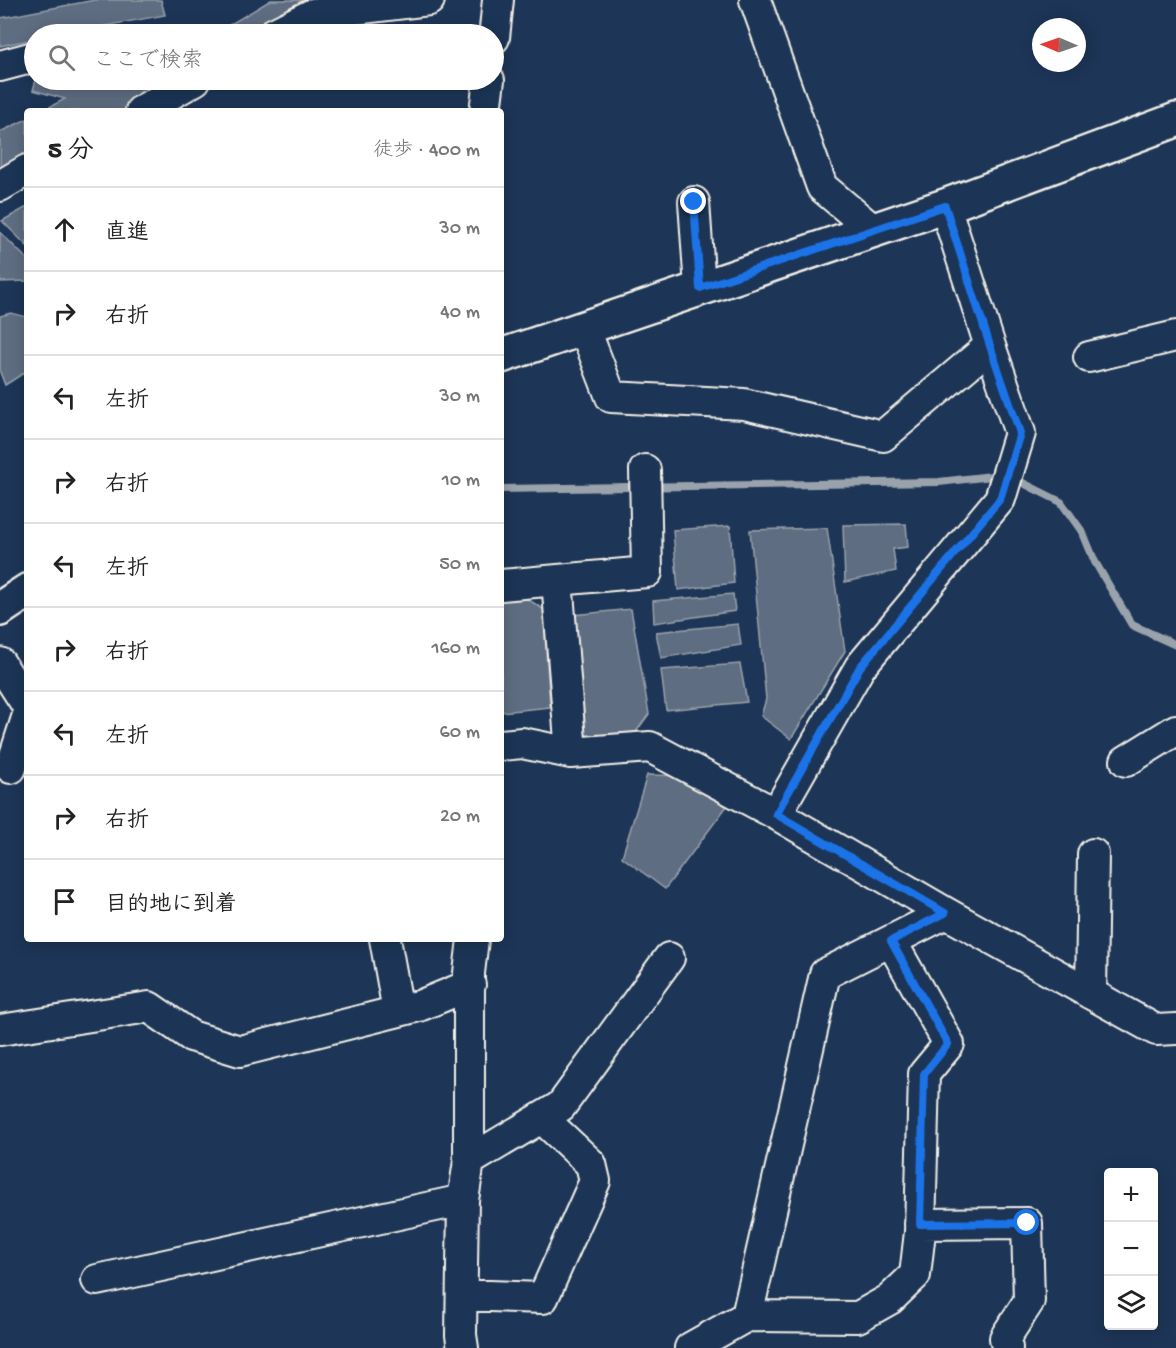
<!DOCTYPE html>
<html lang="ja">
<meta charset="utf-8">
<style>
:root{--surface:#fff;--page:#f6f6f6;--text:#222;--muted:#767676;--line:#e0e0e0}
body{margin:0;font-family:"Gochi Hand","Klee One",sans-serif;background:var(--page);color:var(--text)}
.controls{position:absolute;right:18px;bottom:18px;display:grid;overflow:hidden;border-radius:6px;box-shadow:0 3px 15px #0003}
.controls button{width:54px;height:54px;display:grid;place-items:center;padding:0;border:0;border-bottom:2px solid var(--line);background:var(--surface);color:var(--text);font:30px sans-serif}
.compass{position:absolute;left:1032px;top:18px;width:54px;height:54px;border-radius:50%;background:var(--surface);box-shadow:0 3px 15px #0003;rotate:272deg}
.stop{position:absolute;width:18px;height:18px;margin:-14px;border:4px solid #1a73e8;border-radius:50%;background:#fff}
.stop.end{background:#1a73e8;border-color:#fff;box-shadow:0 2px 6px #0008}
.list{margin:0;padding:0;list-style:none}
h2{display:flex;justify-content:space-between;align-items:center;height:78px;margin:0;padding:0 24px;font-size:26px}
h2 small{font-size:20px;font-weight:400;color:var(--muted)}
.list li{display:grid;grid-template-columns:39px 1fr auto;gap:18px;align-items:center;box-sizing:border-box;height:84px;padding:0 24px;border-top:2px solid var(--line)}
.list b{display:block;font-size:22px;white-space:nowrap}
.list em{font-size:20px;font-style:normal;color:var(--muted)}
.icon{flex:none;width:33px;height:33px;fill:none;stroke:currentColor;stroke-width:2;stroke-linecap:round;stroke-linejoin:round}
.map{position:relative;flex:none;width:1176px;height:1348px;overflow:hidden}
.search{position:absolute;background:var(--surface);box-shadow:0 3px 15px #0003;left:24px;top:24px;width:480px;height:66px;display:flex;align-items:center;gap:15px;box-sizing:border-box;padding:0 21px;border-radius:33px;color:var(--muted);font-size:22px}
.panel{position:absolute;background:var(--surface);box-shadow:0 3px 15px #0003;left:24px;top:108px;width:480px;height:834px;border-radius:6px}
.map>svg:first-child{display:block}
</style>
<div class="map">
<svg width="1176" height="1348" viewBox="0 0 1176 1348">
<rect width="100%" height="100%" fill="#1d3557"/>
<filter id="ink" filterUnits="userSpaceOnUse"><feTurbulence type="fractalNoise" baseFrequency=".0167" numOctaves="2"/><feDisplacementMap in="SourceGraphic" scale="12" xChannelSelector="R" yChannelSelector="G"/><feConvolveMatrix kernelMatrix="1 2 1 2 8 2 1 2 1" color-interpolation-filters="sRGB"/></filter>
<g filter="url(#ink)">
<!-- water -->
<path fill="#5e6d82" stroke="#9aa2ab" stroke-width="1.5" d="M 95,0 L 161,0 L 165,15 L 60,34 L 34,34 L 34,39 L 0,46 L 0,18 Z
M 271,0 L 386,0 L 262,34 L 214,34 Z
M 36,80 L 50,80 L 93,87 L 117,80 L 183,80 L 128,111 L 42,111 L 65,99 L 33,90 Z
M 27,119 L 27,167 L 0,182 L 0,132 Z
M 27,207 L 27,246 L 2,221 Z
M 0,232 L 27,259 L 27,281 L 0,282 Z
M 11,313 L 27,317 L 27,371 L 5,385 L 0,372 L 0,316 Z
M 906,524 L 908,547 L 893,549 L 896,571 L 845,582 L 843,525 Z
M 730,526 L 734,583 L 678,590 L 673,530 Z
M 827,528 L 845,651 L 791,739 L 761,716 L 766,699 L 750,530 Z
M 733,594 L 735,611 L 654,623 L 653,601 Z
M 501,598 L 526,598 L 543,609 L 550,707 L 501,712 Z
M 631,609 L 649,714 L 633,736 L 577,741 L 564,616 Z
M 738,624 L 741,645 L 661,658 L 656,632 Z
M 740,664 L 747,702 L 666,710 L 661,670 Z
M 647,775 L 691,776 L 733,798 L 665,889 L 622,857 Z"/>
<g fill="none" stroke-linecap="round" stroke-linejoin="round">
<!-- stream -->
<path stroke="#9aa2ab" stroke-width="8" d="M 1013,478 L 1061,502 L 1083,533 L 1095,562 L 1132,625 L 1176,645
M 501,489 L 939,482 L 1001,475"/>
<defs>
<path id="minor" d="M 755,0 L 822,187 L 873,230
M 273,34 L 313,14 L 429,0
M 494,38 L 498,0
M 0,66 L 34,57
M 141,111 L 195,80
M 485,111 L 489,80
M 0,186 L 27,170
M 694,202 L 700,288
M 584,327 L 611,397 L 744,404 L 883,436 L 990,346
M 1089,357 L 1176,336
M 501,585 L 647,572 L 645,470
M 0,663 L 27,705
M 501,745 L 522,743 L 571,753 L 557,580
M 571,753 L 650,747 L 776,814 L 946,913 L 1156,1030 L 1176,1029
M 1126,761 L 1176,730
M 11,768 L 27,718
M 776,814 L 860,667 L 1000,499 L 1020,433 L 990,346 L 945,206
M 385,939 L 398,1011
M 1091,994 L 1093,854
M 0,1030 L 149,1007 L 191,1036 L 240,1051 L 419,1006 L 470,985
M 469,1161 L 561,1106 L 669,958
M 920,1224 L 1027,1223 L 1029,1301 L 1005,1338 L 1007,1348
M 97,1280 L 463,1200
M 462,1295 L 543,1298 L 595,1181 L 591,1164 L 542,1118
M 747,1316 L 825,974 L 946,913
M 463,1348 L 461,1335 L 463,1200 L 469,1161 L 469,973 L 473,939
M 690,1348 L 747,1316 L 858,1317 L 890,1299 L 915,1275 L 920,1232 L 924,1074 L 949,1044 L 891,941"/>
<path id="tertiary" d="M 501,356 L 945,206 L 1176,120
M 0,609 L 27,591"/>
</defs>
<!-- minor casing -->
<use href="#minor" stroke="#f4f1e8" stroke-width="34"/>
<!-- tertiary casing -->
<use href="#tertiary" stroke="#f4f1e8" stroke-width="38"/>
<!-- minor -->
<use href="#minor" stroke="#1d3557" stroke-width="30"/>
<!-- tertiary -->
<use href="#tertiary" stroke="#1d3557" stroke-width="33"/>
</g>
</g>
<g fill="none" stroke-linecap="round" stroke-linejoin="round" filter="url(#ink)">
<!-- route -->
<path stroke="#1a73e8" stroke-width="8" d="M 694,202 L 700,288 L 945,206 L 990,346 L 1020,433 L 1000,499 L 860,667 L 776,814 L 945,913 L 891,941 L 948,1044 L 924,1074 L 920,1224 L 1027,1223"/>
</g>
</svg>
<div class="controls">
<button>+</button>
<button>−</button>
<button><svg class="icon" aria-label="layers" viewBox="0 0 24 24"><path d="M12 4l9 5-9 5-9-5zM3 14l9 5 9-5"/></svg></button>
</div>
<svg class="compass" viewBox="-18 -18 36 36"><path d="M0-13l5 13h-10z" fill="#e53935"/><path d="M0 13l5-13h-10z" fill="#767676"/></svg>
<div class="stop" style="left:1027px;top:1223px"></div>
<div class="stop end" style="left:694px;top:202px"></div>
<div class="search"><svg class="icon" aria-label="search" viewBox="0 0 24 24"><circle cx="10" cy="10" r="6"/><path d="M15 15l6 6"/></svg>ここで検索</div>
<section class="panel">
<h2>5 分<small>徒歩 · 400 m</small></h2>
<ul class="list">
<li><svg class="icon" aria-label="ahead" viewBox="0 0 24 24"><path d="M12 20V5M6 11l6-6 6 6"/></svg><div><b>直進</b></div><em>30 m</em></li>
<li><svg class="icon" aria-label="right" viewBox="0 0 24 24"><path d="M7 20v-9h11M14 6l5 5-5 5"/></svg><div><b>右折</b></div><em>40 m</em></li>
<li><svg class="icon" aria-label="left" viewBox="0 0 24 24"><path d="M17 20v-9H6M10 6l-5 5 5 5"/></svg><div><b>左折</b></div><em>30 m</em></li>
<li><svg class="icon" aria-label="right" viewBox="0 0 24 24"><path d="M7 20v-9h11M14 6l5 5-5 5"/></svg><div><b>右折</b></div><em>10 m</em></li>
<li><svg class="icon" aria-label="left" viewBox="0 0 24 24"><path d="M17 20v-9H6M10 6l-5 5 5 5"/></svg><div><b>左折</b></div><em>50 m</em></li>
<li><svg class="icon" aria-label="right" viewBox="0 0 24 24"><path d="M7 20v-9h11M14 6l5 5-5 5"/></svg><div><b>右折</b></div><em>160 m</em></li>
<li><svg class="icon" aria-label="left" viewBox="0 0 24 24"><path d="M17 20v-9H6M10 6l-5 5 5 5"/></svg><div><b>左折</b></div><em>60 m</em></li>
<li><svg class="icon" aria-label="right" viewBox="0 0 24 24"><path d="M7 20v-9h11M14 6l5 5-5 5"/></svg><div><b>右折</b></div><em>20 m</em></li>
<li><svg class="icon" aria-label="arrive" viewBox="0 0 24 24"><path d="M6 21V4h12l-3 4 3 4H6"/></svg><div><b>目的地に到着</b></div></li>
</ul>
</section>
</div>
